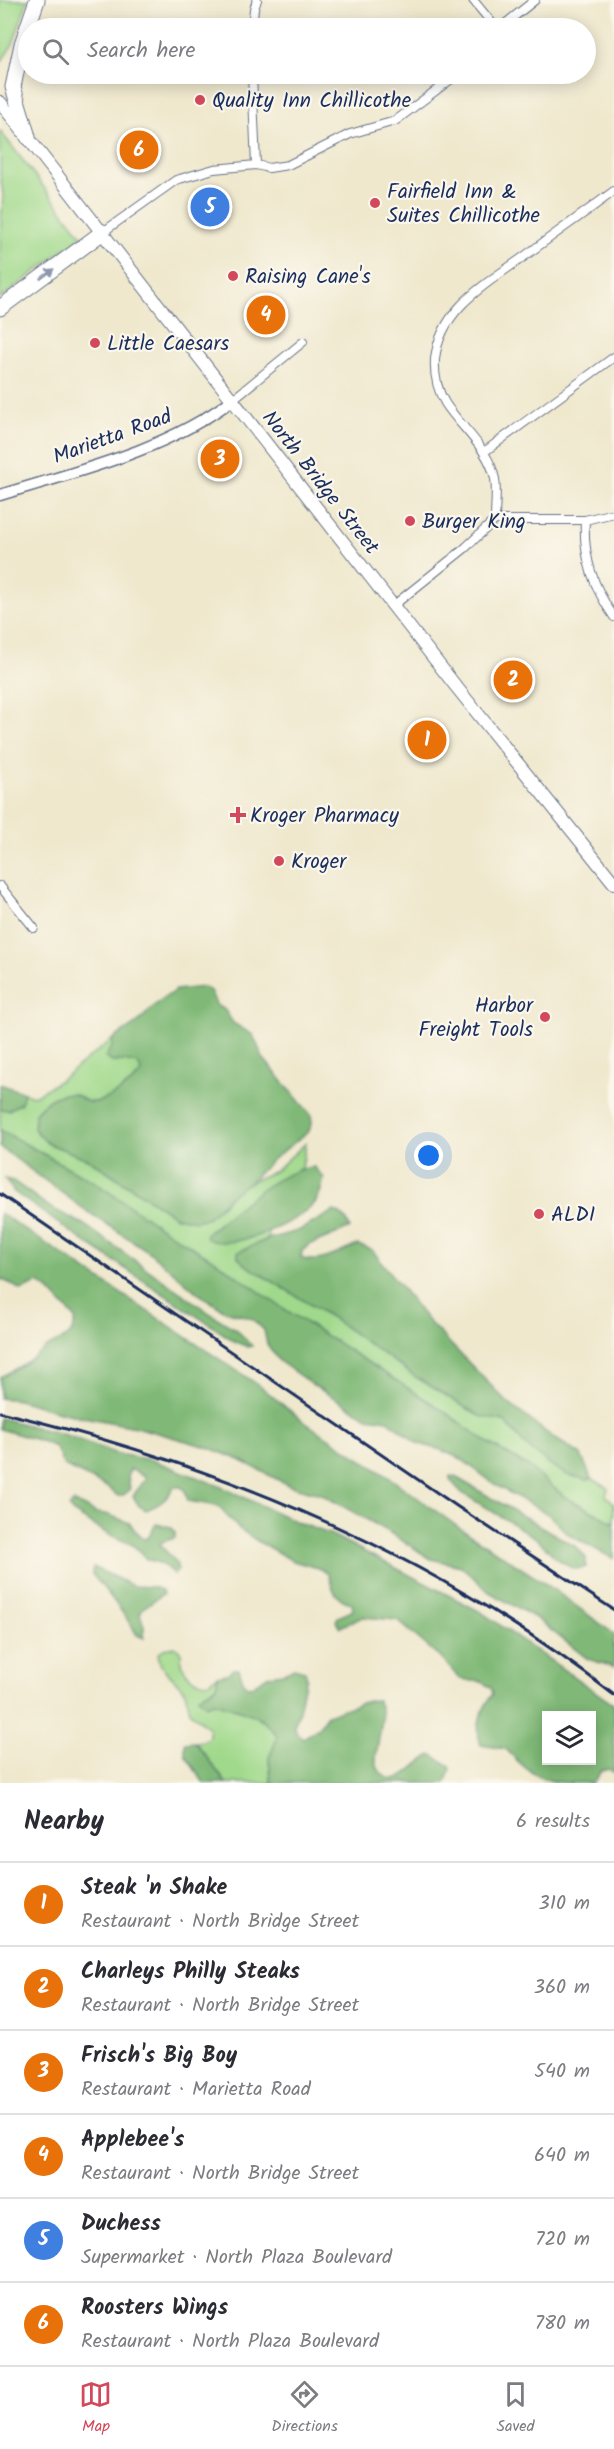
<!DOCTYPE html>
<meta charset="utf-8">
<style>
:root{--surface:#fff;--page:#f2f2f3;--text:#2b2b33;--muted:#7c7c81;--line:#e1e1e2;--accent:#d1495b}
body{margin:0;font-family:Kalam,sans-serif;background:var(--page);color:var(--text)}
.controls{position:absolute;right:18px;bottom:18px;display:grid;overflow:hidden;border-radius:0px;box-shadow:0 3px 15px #0003}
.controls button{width:54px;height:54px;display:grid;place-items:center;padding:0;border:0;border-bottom:2px solid var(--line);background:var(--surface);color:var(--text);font:30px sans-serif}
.you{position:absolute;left:429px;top:1156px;width:21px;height:21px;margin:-15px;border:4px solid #fff;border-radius:50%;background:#1a73e8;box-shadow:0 0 0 9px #1a73e833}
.badge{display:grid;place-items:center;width:39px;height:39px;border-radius:50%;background:var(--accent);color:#fff;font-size:20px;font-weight:700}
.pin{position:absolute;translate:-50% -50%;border:3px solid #fff;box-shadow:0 2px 6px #0006}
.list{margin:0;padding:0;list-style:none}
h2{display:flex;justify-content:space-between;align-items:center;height:78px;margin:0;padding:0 24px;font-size:26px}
h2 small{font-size:20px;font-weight:400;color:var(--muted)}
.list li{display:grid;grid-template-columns:39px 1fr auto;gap:18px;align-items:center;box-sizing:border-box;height:84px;padding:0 24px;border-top:2px solid var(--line)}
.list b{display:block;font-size:22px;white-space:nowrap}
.list p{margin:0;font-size:20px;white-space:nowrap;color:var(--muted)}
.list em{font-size:20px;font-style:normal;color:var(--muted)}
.icon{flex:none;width:33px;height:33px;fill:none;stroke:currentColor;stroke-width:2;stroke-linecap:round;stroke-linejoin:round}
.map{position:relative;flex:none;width:614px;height:1783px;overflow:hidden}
.search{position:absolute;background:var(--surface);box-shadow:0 3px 15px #0003;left:18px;right:18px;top:18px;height:66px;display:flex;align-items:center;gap:15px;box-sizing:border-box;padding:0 21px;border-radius:33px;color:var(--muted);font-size:22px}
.sheet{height:582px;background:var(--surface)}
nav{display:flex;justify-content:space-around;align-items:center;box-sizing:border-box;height:84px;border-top:2px solid var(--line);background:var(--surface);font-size:16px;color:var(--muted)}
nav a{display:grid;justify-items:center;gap:3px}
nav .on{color:var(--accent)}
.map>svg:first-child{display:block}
</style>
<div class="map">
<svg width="614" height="1783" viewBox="0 0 614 1783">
<rect width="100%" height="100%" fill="#fbf7ec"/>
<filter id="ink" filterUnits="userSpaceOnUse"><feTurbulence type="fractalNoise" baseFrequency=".0167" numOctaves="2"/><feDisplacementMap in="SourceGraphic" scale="12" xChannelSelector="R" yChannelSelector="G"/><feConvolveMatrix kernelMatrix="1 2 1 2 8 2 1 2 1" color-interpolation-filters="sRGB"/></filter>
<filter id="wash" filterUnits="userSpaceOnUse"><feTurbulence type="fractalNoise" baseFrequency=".008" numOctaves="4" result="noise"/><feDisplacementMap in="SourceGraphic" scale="24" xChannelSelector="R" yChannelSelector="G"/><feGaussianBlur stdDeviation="1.35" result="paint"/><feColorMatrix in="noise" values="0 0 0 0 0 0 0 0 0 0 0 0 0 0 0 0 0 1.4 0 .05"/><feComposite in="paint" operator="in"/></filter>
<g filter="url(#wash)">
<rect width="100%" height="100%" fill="#efe8cd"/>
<!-- green -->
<path fill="#a0d98b" stroke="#5e8474" stroke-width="1.5" d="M 0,0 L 28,0 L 13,44 L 0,64 Z
M 0,131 L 82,236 L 0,299 L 0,236 L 3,195 L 0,175 Z
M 113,1039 L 112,1062 L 124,1061 L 138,1064 L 142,1072 C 133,1083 104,1105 89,1102 C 83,1101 78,1094 72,1094 C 56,1092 44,1103 35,1113 L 47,1143 L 90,1160 L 176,1217 L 197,1221 L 223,1205 L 231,1195 L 250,1182 L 275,1171 L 306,1143 L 302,1168 L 261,1190 L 206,1234 L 247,1239 L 268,1232 L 268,1239 L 238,1252 L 244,1263 L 329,1316 L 416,1377 L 479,1416 L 504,1421 L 527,1447 L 588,1480 L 591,1478 L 608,1488 L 606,1496 L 614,1503 L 614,1523 L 565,1497 L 529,1467 L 485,1441 L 441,1409 L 281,1307 L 217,1262 L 172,1235 L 94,1182 L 0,1130 L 0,1109 L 9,1110 L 21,1103 L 24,1093 L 34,1096 L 59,1081 Z
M 175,1647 L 181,1653 C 181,1671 190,1681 207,1683 L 217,1676 L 217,1686 L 199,1697 C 215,1702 275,1717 277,1737 C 277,1745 269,1752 269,1760 C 269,1768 273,1775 271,1783 L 226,1783 L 195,1742 L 203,1741 L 209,1737 L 209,1729 L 190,1711 L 185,1691 L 161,1666 L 158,1654 L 164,1649 Z"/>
<!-- forest -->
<path fill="#80b977" stroke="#4e746a" stroke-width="1.5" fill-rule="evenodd" d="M 204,987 L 210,991 L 217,1006 L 224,1009 L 233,1023 L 253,1035 L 263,1058 L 311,1115 L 312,1123 L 309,1131 L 272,1160 L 250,1182 L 231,1195 L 209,1217 L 197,1221 L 176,1217 L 90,1160 L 47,1143 L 34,1129 L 35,1113 C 44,1103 56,1092 71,1094 C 78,1094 83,1101 89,1102 C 104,1105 133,1083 142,1072 L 138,1064 L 124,1061 L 112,1062 L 105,1057 L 112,1047 L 113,1039 L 137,1023 L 158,1002 L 176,990 Z
M 0,1084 L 24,1093 L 21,1103 L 9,1110 L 0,1109 Z
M 0,1130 L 94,1182 L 172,1235 L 217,1262 L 281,1307 L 441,1409 L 485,1441 L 529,1467 L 565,1497 L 614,1523 L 614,1559 L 569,1535 L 548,1514 L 496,1485 L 461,1459 L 441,1450 L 417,1443 L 388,1420 L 367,1417 L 316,1387 L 279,1361 L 267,1344 L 264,1330 L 251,1318 L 225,1311 L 199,1294 L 148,1251 L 85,1210 L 0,1147 Z
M 314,1167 L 324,1178 C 322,1186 320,1198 314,1204 C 298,1223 228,1253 206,1238 L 206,1234 L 209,1232 C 238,1208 276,1171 314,1167 Z
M 5,1179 L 13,1181 L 51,1208 L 83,1224 L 211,1314 L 238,1331 L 252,1346 L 248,1347 L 236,1342 L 79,1238 L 14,1192 Z
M 334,1211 C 344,1215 347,1219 350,1228 L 309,1245 L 302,1251 L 301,1258 C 318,1266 341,1251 358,1245 L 372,1250 L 427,1320 L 508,1403 L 551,1436 L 581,1455 L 591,1478 L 588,1480 L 567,1475 L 552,1466 L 527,1447 L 504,1421 L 479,1416 L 416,1377 L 329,1316 L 244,1264 L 238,1257 L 238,1252 L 268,1239 L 298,1231 Z
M 0,1213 L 260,1386 L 304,1422 L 390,1478 L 461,1529 L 549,1586 L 614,1634 L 614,1667 L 588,1659 L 534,1617 L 489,1592 L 461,1566 L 431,1559 L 384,1529 L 321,1494 L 290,1486 L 240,1460 L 204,1446 L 136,1427 L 63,1413 L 19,1400 L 0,1398 L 0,1377 C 19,1368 27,1362 44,1349 C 60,1337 71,1344 76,1319 L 48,1289 L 38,1283 L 21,1290 L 0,1278 Z
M 0,1418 L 66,1435 L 117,1454 L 152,1460 L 217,1485 L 299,1523 L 332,1535 L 481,1612 L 614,1705 L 614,1773 L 609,1769 L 601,1771 L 593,1783 C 547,1783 538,1783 506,1749 L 481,1745 C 474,1728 482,1709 493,1694 L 491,1687 L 479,1681 L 466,1681 L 459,1678 L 441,1658 L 397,1620 L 363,1617 L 340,1627 L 336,1621 L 338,1617 L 352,1611 L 353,1607 L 351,1603 C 334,1598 333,1590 328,1574 L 321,1569 L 293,1561 L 259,1542 L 238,1528 L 218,1506 L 188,1501 L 185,1490 L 181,1487 L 174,1487 C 166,1500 160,1505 146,1510 L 139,1506 L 133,1496 L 145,1479 L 145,1476 L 130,1469 L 128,1476 L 130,1490 L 122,1496 L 118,1496 L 105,1486 L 65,1466 L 55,1447 L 44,1442 L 0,1429 ZM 546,1716 L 592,1716 L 592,1760 L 546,1760 Z
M 450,1476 L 457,1478 L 575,1546 L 586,1558 L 586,1567 L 573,1569 L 555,1557 L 536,1538 L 462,1493 L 450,1480 Z
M 74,1502 L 96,1513 L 106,1514 L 130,1523 L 139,1536 L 144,1539 L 148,1538 L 156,1524 L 171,1527 L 175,1532 L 175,1538 L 162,1542 L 160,1545 L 176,1562 L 178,1571 L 174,1574 L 162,1564 L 147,1559 L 133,1545 L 106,1533 L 72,1512 L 69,1507 Z
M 93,1567 L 133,1586 L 153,1587 L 162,1590 L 163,1594 L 143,1608 L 140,1614 L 144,1626 L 144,1638 L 137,1635 C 125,1614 108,1593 92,1574 Z
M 294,1668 L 305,1671 L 307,1678 C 300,1694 302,1710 294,1725 L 297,1733 L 303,1738 L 318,1728 L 327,1715 C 341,1711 365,1699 377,1700 C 388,1719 376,1740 376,1760 C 376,1768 383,1779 393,1779 C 409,1777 418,1760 432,1755 L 449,1765 L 451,1768 L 445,1783 L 271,1783 L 269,1758 L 277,1738 L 276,1734 L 260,1718 L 240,1710 L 214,1702 L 206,1705 L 198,1697 L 217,1686 L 217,1676 L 227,1674 L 233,1669 L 239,1669 L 243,1681 L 249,1687 C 257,1685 263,1677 271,1675 C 283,1672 280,1676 294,1668 Z
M 195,1742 L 226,1783 L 204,1783 L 185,1755 L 185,1743 Z"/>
</g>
<g filter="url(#ink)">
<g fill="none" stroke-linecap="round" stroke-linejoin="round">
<defs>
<path id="minor" d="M 473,0 L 496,28
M 252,28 L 254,9 L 257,0
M 500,28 L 535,0
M 252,74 L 256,165
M 103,232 L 176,180 L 214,169 L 256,165 L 269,168 L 288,165 L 350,134 L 395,121 L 458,74
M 232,400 L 303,342
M 484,452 L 614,357
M 495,520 L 585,520 L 614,513
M 585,520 C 583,557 593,587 614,617
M 394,605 L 464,549 L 495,520 C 495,506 497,492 495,479 C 489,448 461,428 445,403 C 437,389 434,374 435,359 C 441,306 490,282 529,253 C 557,232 586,212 614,191
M 0,886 L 34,928"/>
<path id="tertiary" d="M 0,495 C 78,471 167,450 232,400"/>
<path id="secondary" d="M 0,102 L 454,684 L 614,883"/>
<path id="motorway" d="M 28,137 L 13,87 L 22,44 L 37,0
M 0,308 L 103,232"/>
</defs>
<!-- minor casing -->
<use href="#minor" stroke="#657085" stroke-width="10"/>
<!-- tertiary casing -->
<use href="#tertiary" stroke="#657085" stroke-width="13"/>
<!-- secondary casing -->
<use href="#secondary" stroke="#657085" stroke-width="14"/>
<!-- motorway casing -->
<use href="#motorway" stroke="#657085" stroke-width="17"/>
<!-- minor -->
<use href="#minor" stroke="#fff" stroke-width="8"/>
<!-- tertiary -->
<use href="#tertiary" stroke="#fff" stroke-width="10"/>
<!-- secondary -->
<use href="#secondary" stroke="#fff" stroke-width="12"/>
<!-- motorway -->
<use href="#motorway" stroke="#fff" stroke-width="15"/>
<!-- rail -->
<path stroke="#1b2f5e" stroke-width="3" d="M 0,1194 L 458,1507 L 614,1610
M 0,1412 C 222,1465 434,1554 614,1695"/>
</g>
<!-- one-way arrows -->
<defs><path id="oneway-solid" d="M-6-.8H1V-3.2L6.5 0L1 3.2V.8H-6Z" transform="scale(1.5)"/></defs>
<use fill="#8d97ae" href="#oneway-solid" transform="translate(47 274) rotate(-37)"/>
</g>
<!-- markers -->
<g fill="#d1495b" stroke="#fbf7ec" stroke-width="2">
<circle cx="200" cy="100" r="6"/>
<circle cx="375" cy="203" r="6"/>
<circle cx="233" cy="276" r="6"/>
<circle cx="95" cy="343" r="6"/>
<circle cx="410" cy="521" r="6"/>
<path d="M235 806h6v6h6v6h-6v6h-6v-6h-6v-6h6z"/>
<circle cx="279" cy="861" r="6"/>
<circle cx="545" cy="1017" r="6"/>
<circle cx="539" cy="1214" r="6"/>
</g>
<g text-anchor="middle" stroke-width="4.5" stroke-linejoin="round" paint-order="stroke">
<!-- poi labels -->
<g font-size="21" fill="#1b2f5e" stroke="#fbf7ec" text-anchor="start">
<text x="212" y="107">Quality Inn Chillicothe</text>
<text x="387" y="198">Fairfield Inn &amp;<tspan x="387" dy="24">Suites Chillicothe</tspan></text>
<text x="245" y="283">Raising Cane's</text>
<text x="107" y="350">Little Caesars</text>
<text x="422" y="528">Burger King</text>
<text x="250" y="822">Kroger Pharmacy</text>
<text x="291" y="868">Kroger</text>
<text x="533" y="1012" text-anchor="end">Harbor<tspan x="533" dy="24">Freight Tools</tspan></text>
<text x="551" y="1221">ALDI</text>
</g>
<!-- street labels -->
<g font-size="21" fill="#1b2f5e" stroke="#fbf7ec">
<text transform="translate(112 436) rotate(-20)" y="7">Marietta Road</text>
<text transform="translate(321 482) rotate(52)" y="7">North Bridge Street</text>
</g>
</g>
</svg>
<div class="controls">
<button><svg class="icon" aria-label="layers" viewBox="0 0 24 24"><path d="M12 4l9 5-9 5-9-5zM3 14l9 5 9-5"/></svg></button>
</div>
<div class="you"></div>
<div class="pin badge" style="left:427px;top:740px;background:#e8710a">1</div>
<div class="pin badge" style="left:513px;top:680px;background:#e8710a">2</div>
<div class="pin badge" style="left:220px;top:459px;background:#e8710a">3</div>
<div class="pin badge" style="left:266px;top:315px;background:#e8710a">4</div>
<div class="pin badge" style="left:210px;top:207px;background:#3f7fe0">5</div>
<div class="pin badge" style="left:139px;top:150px;background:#e8710a">6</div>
<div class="search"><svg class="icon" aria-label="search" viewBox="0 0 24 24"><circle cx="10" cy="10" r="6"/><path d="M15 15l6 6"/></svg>Search here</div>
</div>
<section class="sheet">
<h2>Nearby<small>6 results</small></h2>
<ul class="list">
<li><span class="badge" style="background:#e8710a">1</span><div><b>Steak 'n Shake</b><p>Restaurant · North Bridge Street</p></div><em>310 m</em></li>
<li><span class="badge" style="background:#e8710a">2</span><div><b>Charleys Philly Steaks</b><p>Restaurant · North Bridge Street</p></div><em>360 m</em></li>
<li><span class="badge" style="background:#e8710a">3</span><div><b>Frisch's Big Boy</b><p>Restaurant · Marietta Road</p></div><em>540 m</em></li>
<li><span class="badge" style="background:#e8710a">4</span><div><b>Applebee's</b><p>Restaurant · North Bridge Street</p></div><em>640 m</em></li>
<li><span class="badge" style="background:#3f7fe0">5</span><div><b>Duchess</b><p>Supermarket · North Plaza Boulevard</p></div><em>720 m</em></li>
<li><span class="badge" style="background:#e8710a">6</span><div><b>Roosters Wings</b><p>Restaurant · North Plaza Boulevard</p></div><em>780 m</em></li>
</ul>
</section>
<nav>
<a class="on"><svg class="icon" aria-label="map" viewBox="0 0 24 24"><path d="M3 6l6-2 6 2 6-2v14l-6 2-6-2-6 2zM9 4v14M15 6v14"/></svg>Map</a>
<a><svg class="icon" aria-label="directions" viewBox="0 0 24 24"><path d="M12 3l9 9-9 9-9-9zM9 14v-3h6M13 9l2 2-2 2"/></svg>Directions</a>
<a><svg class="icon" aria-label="saved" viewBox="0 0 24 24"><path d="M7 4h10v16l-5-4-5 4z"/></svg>Saved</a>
</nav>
